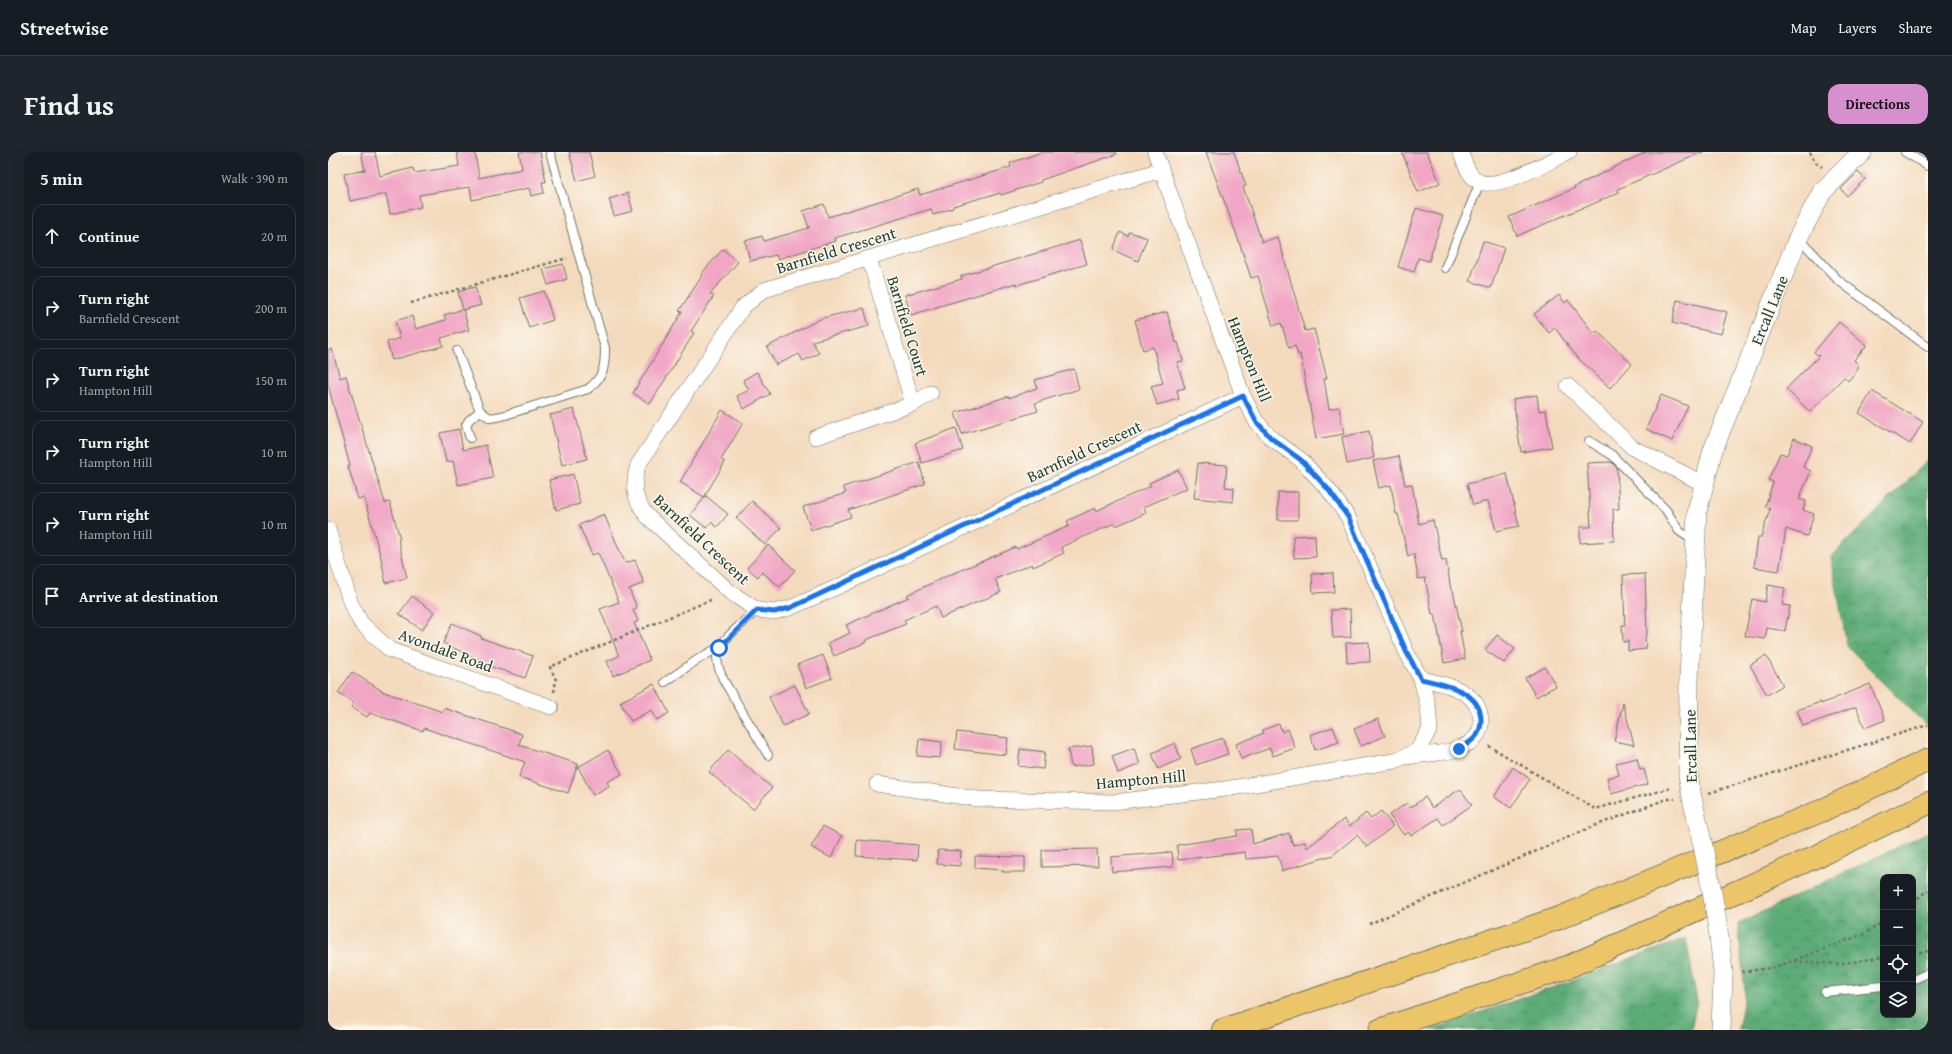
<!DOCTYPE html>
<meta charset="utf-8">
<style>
:root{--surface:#171b24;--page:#20242c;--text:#f1f3f6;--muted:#9ea1a6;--line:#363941;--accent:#d690ce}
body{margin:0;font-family:"Gentium Book Plus",serif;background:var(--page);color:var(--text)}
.controls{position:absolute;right:12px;bottom:12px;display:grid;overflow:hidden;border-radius:8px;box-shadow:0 4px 16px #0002}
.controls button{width:36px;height:36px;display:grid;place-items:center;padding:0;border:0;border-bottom:1px solid var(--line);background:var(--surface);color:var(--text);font:20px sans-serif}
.stop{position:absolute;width:12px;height:12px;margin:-9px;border:3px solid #1a73e8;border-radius:50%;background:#fff}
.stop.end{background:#1a73e8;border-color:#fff;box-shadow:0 1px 4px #0008}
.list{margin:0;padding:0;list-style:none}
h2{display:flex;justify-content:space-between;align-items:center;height:52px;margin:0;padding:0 16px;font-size:17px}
h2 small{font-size:13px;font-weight:400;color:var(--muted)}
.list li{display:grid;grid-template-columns:26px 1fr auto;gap:12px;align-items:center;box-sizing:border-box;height:64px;margin:0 8px 8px;padding:0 8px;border:1px solid var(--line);border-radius:12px}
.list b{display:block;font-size:15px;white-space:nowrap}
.list p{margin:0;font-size:13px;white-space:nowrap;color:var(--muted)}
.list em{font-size:13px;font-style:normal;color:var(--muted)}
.icon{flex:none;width:22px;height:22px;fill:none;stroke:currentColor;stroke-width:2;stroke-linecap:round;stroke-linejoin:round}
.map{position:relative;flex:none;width:1600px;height:878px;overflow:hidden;border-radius:12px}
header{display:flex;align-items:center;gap:24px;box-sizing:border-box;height:56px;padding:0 20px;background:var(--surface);border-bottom:1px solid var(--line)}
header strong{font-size:19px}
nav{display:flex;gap:22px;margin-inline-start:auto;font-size:14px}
.intro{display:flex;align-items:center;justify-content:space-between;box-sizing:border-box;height:96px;padding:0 24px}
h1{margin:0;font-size:28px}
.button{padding:10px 18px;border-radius:12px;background:var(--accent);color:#111;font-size:14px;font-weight:700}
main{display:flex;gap:24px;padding:0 24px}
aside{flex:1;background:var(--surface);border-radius:12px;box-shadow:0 4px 16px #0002}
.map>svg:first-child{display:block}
</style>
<header>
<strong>Streetwise</strong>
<nav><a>Map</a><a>Layers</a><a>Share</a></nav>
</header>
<div class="intro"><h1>Find us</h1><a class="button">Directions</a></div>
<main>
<aside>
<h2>5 min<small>Walk · 390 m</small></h2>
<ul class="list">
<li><svg class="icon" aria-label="ahead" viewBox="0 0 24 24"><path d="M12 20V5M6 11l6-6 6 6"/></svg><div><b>Continue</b></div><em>20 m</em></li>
<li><svg class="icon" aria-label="right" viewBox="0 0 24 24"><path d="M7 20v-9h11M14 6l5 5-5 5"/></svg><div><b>Turn right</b><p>Barnfield Crescent</p></div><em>200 m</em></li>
<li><svg class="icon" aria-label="right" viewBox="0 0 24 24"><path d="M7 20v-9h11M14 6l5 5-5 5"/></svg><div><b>Turn right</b><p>Hampton Hill</p></div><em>150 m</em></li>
<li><svg class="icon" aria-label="right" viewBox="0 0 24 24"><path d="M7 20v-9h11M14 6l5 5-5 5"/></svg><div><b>Turn right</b><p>Hampton Hill</p></div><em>10 m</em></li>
<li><svg class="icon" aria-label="right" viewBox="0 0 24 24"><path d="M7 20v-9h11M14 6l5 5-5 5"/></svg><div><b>Turn right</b><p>Hampton Hill</p></div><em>10 m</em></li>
<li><svg class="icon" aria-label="arrive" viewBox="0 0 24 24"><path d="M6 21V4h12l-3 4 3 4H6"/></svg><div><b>Arrive at destination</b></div></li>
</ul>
</aside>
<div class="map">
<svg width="1600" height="878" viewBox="0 0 1600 878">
<defs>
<pattern id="forest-crowns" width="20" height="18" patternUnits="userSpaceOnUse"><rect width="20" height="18" fill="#5dac77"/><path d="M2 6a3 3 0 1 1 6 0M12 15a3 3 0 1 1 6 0" fill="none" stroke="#4c8d62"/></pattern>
</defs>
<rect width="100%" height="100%" fill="#fbf7ec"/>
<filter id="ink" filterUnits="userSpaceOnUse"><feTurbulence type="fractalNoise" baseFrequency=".025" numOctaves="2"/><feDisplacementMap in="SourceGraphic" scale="8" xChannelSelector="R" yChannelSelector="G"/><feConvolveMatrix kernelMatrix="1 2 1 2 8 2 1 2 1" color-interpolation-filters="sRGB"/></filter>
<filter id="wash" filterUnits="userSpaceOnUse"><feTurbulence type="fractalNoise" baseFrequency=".012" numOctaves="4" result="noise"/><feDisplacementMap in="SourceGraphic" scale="16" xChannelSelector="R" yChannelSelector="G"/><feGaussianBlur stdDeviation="0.9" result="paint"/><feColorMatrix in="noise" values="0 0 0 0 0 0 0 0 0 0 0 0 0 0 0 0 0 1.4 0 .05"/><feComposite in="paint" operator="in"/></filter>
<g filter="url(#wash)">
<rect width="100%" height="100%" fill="#f4dabd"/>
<!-- forest -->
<path fill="url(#forest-crowns)" stroke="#3e7456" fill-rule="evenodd" d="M 1600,308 L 1600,573 L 1599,574 L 1519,494 L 1503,405 Z
M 1600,680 L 1600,878 L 1410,878 L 1417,840 L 1410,772 ZM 1555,725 L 1585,725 L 1585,863 L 1555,863 Z
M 1358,786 L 1369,849 L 1363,878 L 1101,878 L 1232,833 Z"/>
<g id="blocks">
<!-- building -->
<path fill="#f1a6c5" d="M 33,0 L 47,0 L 52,24 L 85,16 L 86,21 L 131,14 L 129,0 L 147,0 L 151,26 L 194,17 L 191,0 L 212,0 L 218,30 L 214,30 L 216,41 L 203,44 L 201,36 L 144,48 L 142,35 L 91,43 L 93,55 L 62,62 L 58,42 L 22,49 L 16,22 L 37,18 Z
M 241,0 L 261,0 L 267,24 L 249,29 Z
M 714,0 L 788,0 L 789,2 L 713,28 L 713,30 L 673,43 L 672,41 L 663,44 L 663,43 L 625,54 L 625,56 L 605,63 L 603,57 L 507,86 L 508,89 L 488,95 L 450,107 L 448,103 L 422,109 L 417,89 L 434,84 L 436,89 L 481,76 L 475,59 L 496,52 L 500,65 L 590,37 L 592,43 L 683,15 L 682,11 Z
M 878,0 L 906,0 L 918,34 L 915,35 L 934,90 L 950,85 L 977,179 L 986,177 L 999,226 L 996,227 L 1001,257 L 1011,255 L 1016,282 L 988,287 L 972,202 L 970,203 L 967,194 L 961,196 L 953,171 L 945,174 L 930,124 L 923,126 L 908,81 Z
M 1074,0 L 1099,0 L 1112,31 L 1090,40 Z
M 1318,0 L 1375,0 L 1290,37 L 1291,40 L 1256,56 L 1256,55 L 1189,84 L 1181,65 L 1247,36 L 1246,35 Z
M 1530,20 L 1537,27 L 1519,44 L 1513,37 Z
M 300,41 L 305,59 L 286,64 L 281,47 Z
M 1088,56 L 1115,64 L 1101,109 L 1090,106 L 1086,120 L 1070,115 Z
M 792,80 L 800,84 L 802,80 L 819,86 L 810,109 L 785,98 Z
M 752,88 L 759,112 L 689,133 L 688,131 L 583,163 L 577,143 L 634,127 L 633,124 Z
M 1155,89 L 1176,96 L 1163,136 L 1142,129 Z
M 395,97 L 410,110 L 382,142 L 386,144 L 363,179 L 366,181 L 322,252 L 305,241 L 354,160 L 351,159 L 374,124 L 373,122 Z
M 235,112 L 239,127 L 220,133 L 215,117 Z
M 147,135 L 153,153 L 135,158 L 130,140 Z
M 216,139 L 225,168 L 201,176 L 192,146 Z
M 1231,143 L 1237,151 L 1240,148 L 1266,182 L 1269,179 L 1304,212 L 1282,236 L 1248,204 L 1227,176 L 1221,181 L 1206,162 Z
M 1349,148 L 1399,160 L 1393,182 L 1344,171 Z
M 536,156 L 541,174 L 484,189 L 491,201 L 475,209 L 471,202 L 448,213 L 439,195 L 494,166 Z
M 135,157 L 141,178 L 113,186 L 115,194 L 64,208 L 59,190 L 72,186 L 67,169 L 84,164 L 88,177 L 118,168 L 116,163 Z
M 839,160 L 848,191 L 850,190 L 855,209 L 849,210 L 857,236 L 849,238 L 851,247 L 829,253 L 823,234 L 835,231 L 825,195 L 815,198 L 807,168 Z
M 1511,170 L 1539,193 L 1526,208 L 1530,212 L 1530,217 L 1520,229 L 1516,225 L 1482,260 L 1458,237 L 1491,204 L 1486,200 Z
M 4,197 L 12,226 L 18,224 L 57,351 L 62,350 L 72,387 L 70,387 L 79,426 L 58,431 L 52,402 L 36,346 L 30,347 L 20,314 L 22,314 L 0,233 L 0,198 Z
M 746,217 L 751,237 L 707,251 L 710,259 L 634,282 L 627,261 L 681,244 L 681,246 L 709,236 L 707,228 Z
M 429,220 L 442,242 L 416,257 L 409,244 L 421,238 L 415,228 Z
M 1544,239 L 1595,270 L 1582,292 L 1531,261 Z
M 1209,243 L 1211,259 L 1218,258 L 1224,295 L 1193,300 L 1185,247 Z
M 1333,243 L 1360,254 L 1344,289 L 1318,277 Z
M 246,257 L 259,307 L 234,313 L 222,263 Z
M 394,258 L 415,271 L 393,308 L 397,310 L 376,345 L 352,330 Z
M 628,276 L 635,298 L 594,311 L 587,291 Z
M 131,277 L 135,298 L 158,293 L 165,326 L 130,333 L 125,309 L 118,310 L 112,281 Z
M 1041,279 L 1046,306 L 1019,312 L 1014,285 Z
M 1466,286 L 1484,294 L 1475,315 L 1483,319 L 1471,347 L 1478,349 L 1475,358 L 1486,362 L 1479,384 L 1458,377 L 1451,419 L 1426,415 L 1430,385 L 1433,385 L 1442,357 L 1437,355 L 1445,330 L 1440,328 L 1452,301 L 1459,303 Z
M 1071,304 L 1077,333 L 1084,332 L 1091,372 L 1105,368 L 1114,409 L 1118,408 L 1123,438 L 1125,438 L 1134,480 L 1132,479 L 1137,507 L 1116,511 L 1107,462 L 1104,462 L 1097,426 L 1090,427 L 1086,402 L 1080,404 L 1070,362 L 1068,362 L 1063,333 L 1051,336 L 1045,309 Z
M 591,310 L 597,332 L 520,358 L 523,365 L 483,378 L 475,355 L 518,341 L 515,335 Z
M 1283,310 L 1289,316 L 1291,357 L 1285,357 L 1286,389 L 1252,391 L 1252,375 L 1263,375 L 1259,311 Z
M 870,311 L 899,313 L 897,335 L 906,336 L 905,350 L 866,346 Z
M 850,318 L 859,336 L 816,355 L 818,361 L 788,374 L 787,371 L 733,395 L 736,401 L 705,415 L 704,412 L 667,427 L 673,440 L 613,466 L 608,454 L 576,468 L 578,472 L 538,488 L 539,490 L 506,504 L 500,491 L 522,481 L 518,473 L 581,445 L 579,443 L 619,424 L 688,395 L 689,397 L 741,374 L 739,369 L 767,356 L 768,359 L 823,334 L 821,331 Z
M 245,322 L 252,352 L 228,358 L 221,328 Z
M 1179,322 L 1191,374 L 1168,379 L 1160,349 L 1145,353 L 1139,332 Z
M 950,340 L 970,340 L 970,368 L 950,368 Z
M 378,344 L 400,362 L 389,375 L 383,370 L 378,376 L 362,363 Z
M 424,349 L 453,376 L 437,393 L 408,366 Z
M 276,362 L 297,411 L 307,408 L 316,431 L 301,437 L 309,456 L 305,458 L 310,469 L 306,471 L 322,508 L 285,524 L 279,509 L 291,504 L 272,457 L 291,450 L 270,401 L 264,403 L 251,373 Z
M 987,383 L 988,405 L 966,406 L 965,384 Z
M 440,393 L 467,418 L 452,435 L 434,420 L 430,425 L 419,416 Z
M 1005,421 L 1006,440 L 985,441 L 984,422 Z
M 1317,422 L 1319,483 L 1317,483 L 1318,497 L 1300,499 L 1300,489 L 1295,490 L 1294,473 L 1297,473 L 1295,423 Z
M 1440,433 L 1457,436 L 1454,453 L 1462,454 L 1457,479 L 1439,476 L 1437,487 L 1417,484 L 1424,447 L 1437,450 Z
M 84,444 L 106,460 L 94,478 L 71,462 Z
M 1022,457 L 1023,485 L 1005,486 L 1003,458 Z
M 124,471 L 153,484 L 153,486 L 205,504 L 197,526 L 155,512 L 156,510 L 115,491 Z
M 1169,483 L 1187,497 L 1176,511 L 1157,498 Z
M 1041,490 L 1042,510 L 1019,511 L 1018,491 Z
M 495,503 L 504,526 L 478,536 L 469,513 Z
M 1438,504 L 1455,533 L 1439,543 L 1422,513 Z
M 1217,515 L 1228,534 L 1208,545 L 1197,526 Z
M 24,520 L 56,540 L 115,560 L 116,556 L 194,582 L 191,593 L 250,612 L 240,641 L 191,625 L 197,610 L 96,576 L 95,579 L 42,561 L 39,565 L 23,555 L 26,551 L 10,541 Z
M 326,532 L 341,561 L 329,568 L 324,558 L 303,569 L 292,550 Z
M 1542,532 L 1557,568 L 1537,576 L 1528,555 L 1475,574 L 1469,558 L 1493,550 L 1493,552 Z
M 467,533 L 481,562 L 455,574 L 441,545 Z
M 1295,551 L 1306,593 L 1286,589 Z
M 1050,567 L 1057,584 L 1033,594 L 1026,577 Z
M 951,572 L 954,580 L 960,577 L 967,596 L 945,604 L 942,596 L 913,607 L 908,592 L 936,581 L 935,578 Z
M 1005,575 L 1011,590 L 987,598 L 982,583 Z
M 629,580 L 680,586 L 678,603 L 627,597 Z
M 895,586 L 900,602 L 868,613 L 863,597 Z
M 591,587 L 614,590 L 612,606 L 589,604 Z
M 847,591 L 853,607 L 830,617 L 824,601 Z
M 764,594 L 766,612 L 743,615 L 740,597 Z
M 806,596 L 812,612 L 790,621 L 784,604 Z
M 692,597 L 717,600 L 715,617 L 690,614 Z
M 280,598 L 294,622 L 279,630 L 281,634 L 265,643 L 250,615 Z
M 400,598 L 444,636 L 425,657 L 381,620 Z
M 1309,606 L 1312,618 L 1316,617 L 1320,632 L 1283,642 L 1279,626 L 1291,623 L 1288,611 Z
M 1185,615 L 1202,627 L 1183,656 L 1166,645 Z
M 1132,637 L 1144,653 L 1115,673 L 1110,666 L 1083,684 L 1081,680 L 1076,683 L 1061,663 L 1079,651 L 1082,656 L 1097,645 L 1104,656 Z
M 1053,659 L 1065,674 L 1039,695 L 1029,683 L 1005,703 L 953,719 L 954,717 L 950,704 L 918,707 L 917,700 L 850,708 L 849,693 L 909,684 L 909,678 L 923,677 L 925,692 L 961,681 L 965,693 L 977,690 L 979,696 L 1016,667 L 1022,674 L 1038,661 L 1043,667 Z
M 495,674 L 514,684 L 503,706 L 483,695 Z
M 529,688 L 590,693 L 589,708 L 528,704 Z
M 769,697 L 770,714 L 714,715 L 714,698 Z
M 610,698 L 633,699 L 632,714 L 609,712 Z
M 844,700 L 845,715 L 784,720 L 783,705 Z
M 647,704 L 697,705 L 697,720 L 674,720 L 675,718 L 647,716 Z"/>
</g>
</g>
<g filter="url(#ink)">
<use href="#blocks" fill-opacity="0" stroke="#6a7464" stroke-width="1"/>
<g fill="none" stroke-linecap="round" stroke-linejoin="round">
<defs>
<path id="service" d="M 1577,0 L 1600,14
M 1471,86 L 1510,128 L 1600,195
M 1117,116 L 1152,30
M 129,199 L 152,259 L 162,266 L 174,264 L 260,237 C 276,224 277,216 277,196 L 222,0
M 142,286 L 138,273 L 141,268 L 152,259
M 1261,289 L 1284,303 L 1338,358 L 1351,379 L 1366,389
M 429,458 C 420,466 395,487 391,496 C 386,507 392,520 396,529 L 440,603
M 337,530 L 369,508 L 391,495
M 1585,828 L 1600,821
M 1497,840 L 1555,834"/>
<path id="minor" d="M 1132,0 C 1137,10 1140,25 1152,30 C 1171,38 1222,9 1241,0
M 833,18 L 436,138 L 415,155 L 310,313 C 304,336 305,345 319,364 L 402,440 L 429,458 L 446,460 L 462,456 L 516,432 L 915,244
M 541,106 L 585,252
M 1240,234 L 1305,296 L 1376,332
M 488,285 L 585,252 L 603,241
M 0,378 L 23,452 L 33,471 L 62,498 L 223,555
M 1080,605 C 1095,602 1118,602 1132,596 C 1142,592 1153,583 1153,572 C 1154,539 1119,532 1093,527
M 549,632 L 650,647 L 785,650 L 897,637 L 1066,609 L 1089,599 L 1102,577 L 1100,554 L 1093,527 L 1078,499 L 1020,365 L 1000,337 L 973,308 L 943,286 L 928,269 L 915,244 L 827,0"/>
<path id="tertiary" d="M 1364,646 L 1360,622 L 1361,527 L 1369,360 L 1385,298 L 1470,86 L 1494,40 L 1534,0
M 1393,878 L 1395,821"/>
<path id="motorway" d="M 895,878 L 1231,766 L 1493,659 L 1600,608
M 1052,878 L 1240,815 L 1498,700 L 1600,651"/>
</defs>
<!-- service casing -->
<use href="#service" stroke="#6a7464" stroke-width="10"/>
<!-- minor casing -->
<use href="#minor" stroke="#6a7464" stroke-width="16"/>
<!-- tertiary casing -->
<use href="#tertiary" stroke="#6a7464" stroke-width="20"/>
<!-- motorway casing -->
<use href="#motorway" stroke="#6a7464" stroke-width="24"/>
<!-- path -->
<path stroke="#6a7464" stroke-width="2.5" stroke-dasharray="3 3" stroke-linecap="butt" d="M 1482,0 L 1486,9 L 1494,15
M 83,151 L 239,106
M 226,540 L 228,528 L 222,515 L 385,447
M 1161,594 L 1267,657 L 1343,636
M 1381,641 L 1600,573
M 1585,750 L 1600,738
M 1041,772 L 1266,674 L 1339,647 L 1347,647
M 1585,801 L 1600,799
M 1466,809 L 1511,812 L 1555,805
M 1414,820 L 1448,815 L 1536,782 L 1555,770"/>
<!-- service -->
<use href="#service" stroke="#fff" stroke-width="8"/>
<!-- minor -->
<use href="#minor" stroke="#fff" stroke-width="15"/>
<!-- tertiary -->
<use href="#tertiary" stroke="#fff" stroke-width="19"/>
<!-- motorway -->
<use href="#motorway" stroke="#edc569" stroke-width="22"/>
<defs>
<path id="tertiary-bridge" d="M 1364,646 C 1378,704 1390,761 1395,821"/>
</defs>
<!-- tertiary-bridge casing -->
<use href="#tertiary-bridge" stroke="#6a7464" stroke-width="20" stroke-linecap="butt"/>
<!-- tertiary-bridge -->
<use href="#tertiary-bridge" stroke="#fff" stroke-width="19"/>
</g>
</g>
<g fill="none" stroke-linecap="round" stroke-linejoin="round" filter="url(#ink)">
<!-- route -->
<path stroke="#1a73e8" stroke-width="5" d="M 391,496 L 429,458 L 446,460 L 462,456 L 915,244 L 928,269 L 943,286 L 973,308 L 1000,337 L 1020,365 L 1078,499 L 1093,527 C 1116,532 1154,539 1153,569 C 1153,584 1143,590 1131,597"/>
</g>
<g text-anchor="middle" stroke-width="3" stroke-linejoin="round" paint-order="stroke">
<!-- street labels -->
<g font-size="16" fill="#1f3d34" stroke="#fbf7ec">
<text transform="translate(508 98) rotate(-17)" y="6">Barnfield Crescent</text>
<text transform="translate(1441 158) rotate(-68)" y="6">Ercall Lane</text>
<text transform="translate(580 174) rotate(73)" y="6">Barnfield Court</text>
<text transform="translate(922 207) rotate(68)" y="6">Hampton Hill</text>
<text transform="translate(756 299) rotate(-25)" y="6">Barnfield Crescent</text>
<text transform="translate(374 387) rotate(43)" y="6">Barnfield Crescent</text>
<text transform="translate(118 498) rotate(20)" y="6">Avondale Road</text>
<text transform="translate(1362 594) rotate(-91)" y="6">Ercall Lane</text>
<text transform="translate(813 627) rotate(-5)" y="6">Hampton Hill</text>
</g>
</g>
</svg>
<div class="controls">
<button>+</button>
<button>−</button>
<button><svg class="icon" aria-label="locate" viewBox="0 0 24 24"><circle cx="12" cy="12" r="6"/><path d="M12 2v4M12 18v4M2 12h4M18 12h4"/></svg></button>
<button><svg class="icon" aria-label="layers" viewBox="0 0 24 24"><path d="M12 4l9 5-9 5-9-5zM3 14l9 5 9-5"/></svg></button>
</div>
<div class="stop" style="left:391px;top:496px"></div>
<div class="stop end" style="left:1131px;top:597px"></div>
</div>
</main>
